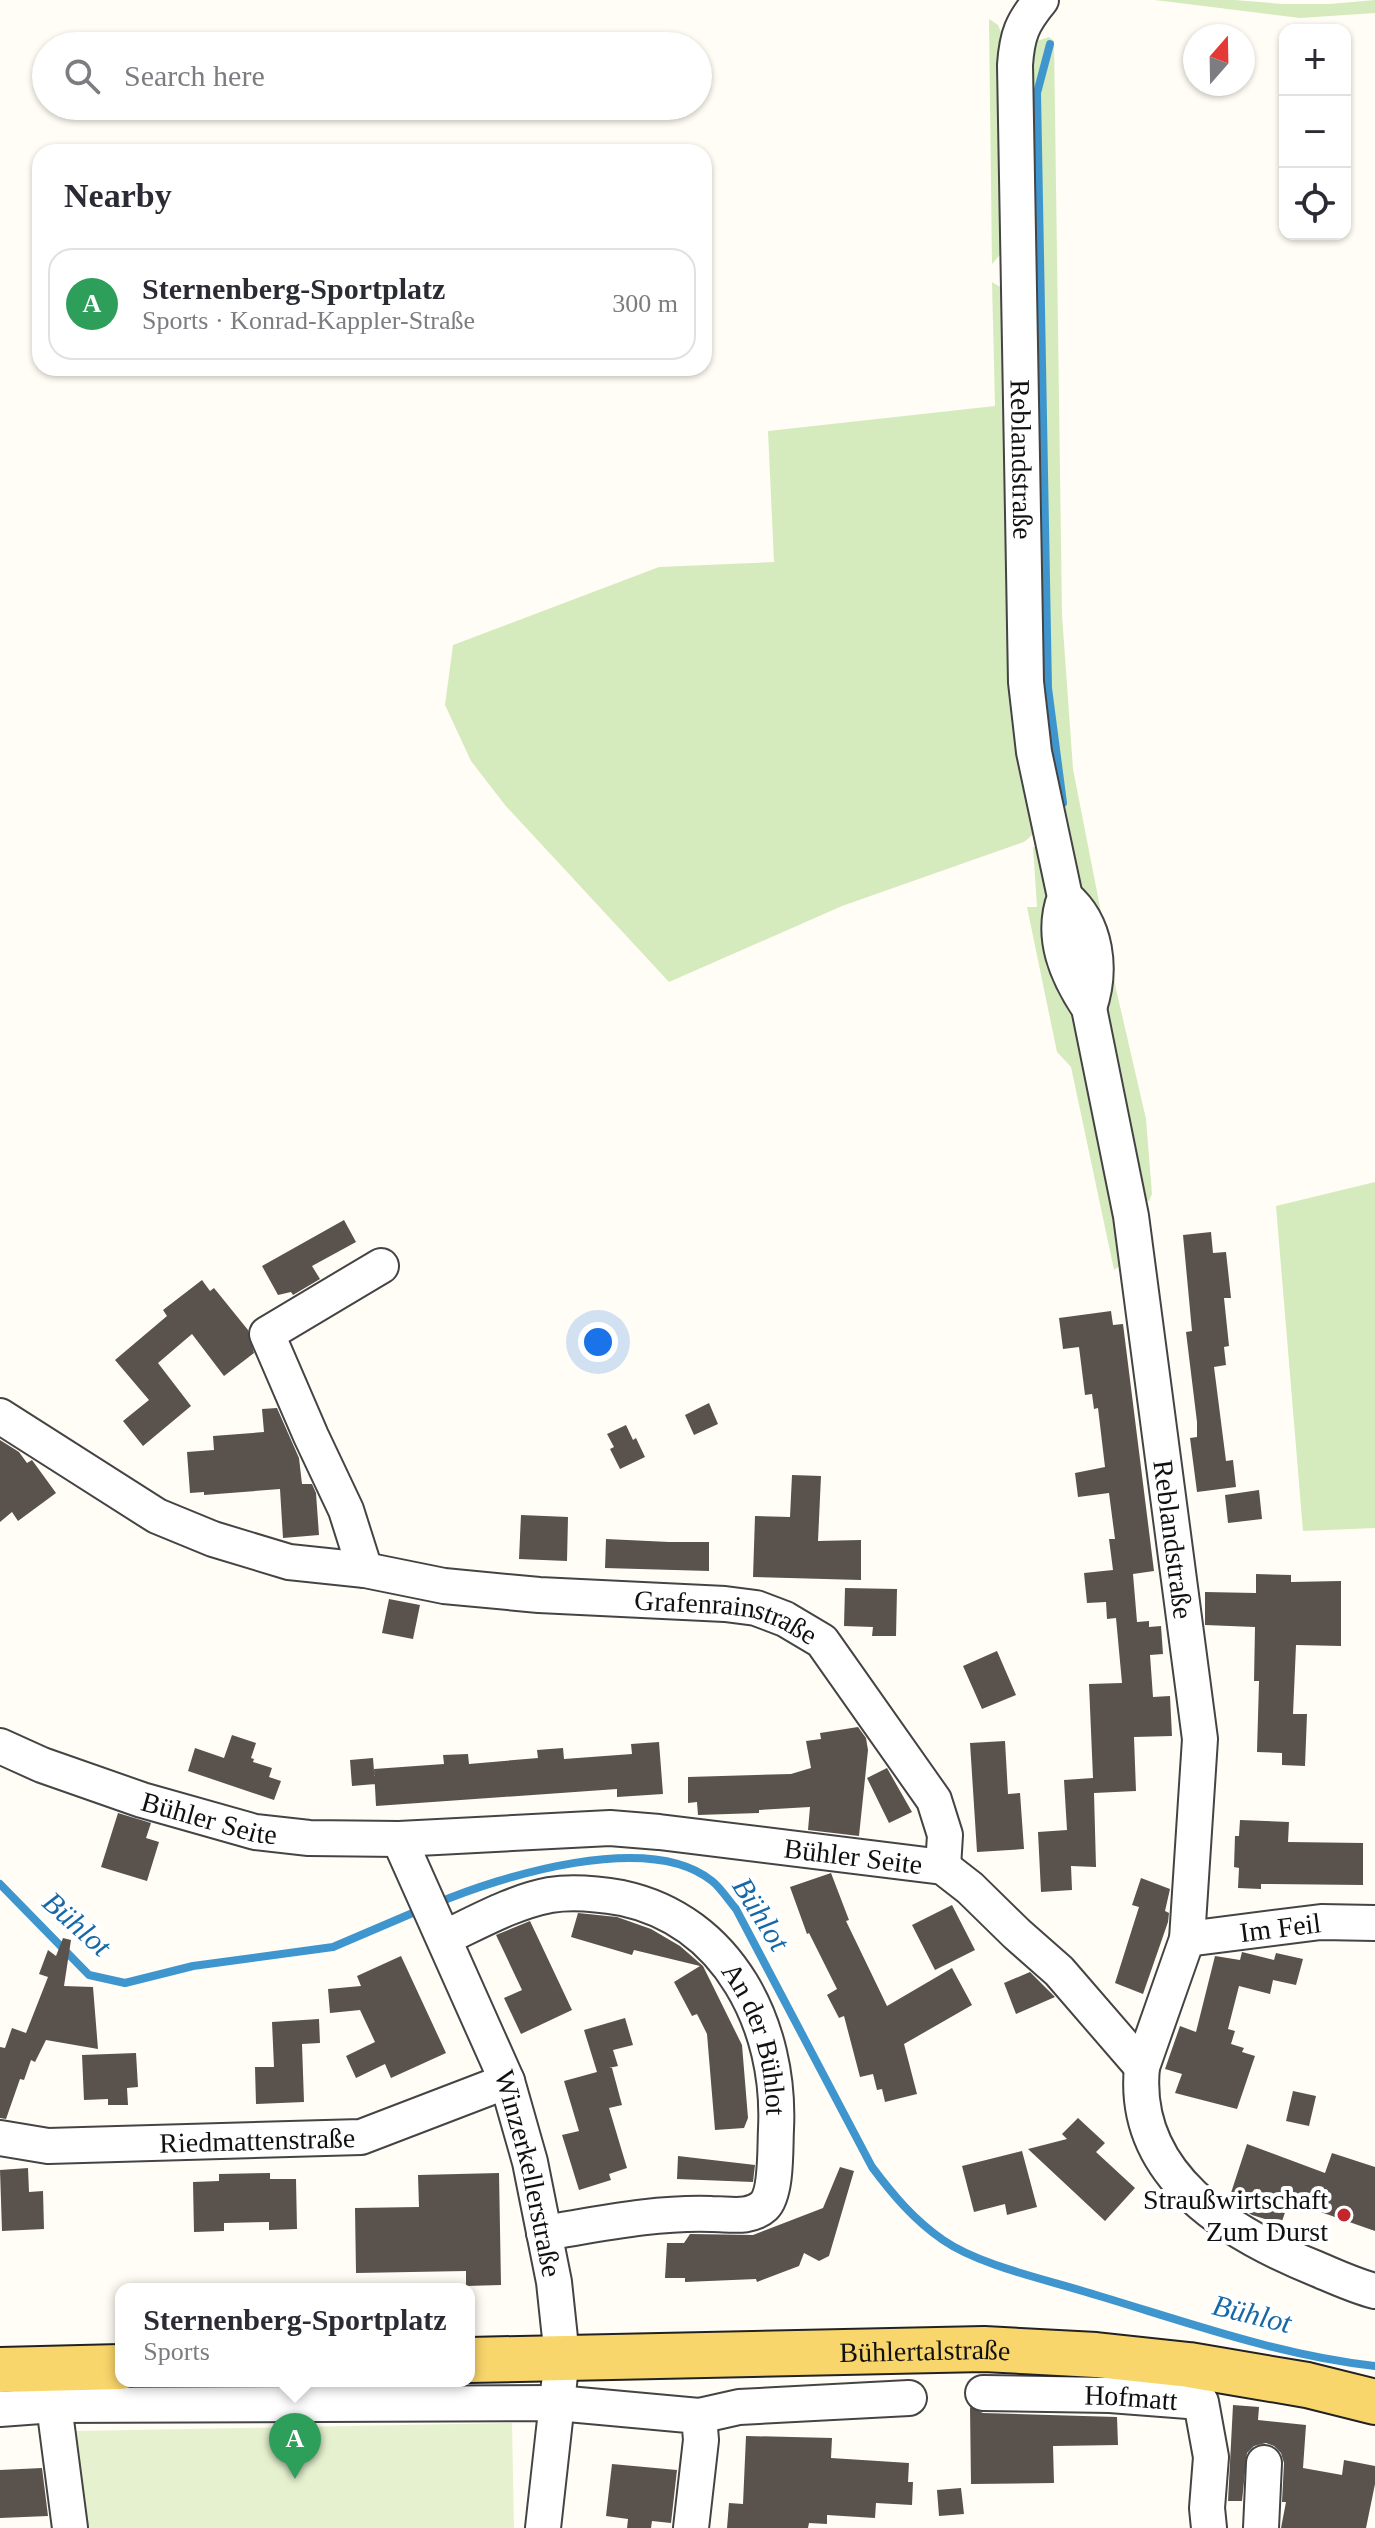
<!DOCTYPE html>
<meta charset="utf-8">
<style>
:root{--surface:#fff;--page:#f7f7f7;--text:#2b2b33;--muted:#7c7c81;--line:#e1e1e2;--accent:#ea580c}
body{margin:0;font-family:"Times New Roman",serif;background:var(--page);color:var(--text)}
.controls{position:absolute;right:24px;top:24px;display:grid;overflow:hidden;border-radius:16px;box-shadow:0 2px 6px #0004}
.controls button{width:72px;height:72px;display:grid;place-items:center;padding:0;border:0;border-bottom:2px solid var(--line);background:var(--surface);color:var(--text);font:40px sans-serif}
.compass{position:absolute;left:1183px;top:24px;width:72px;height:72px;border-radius:50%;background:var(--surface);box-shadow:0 2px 6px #0004;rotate:20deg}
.you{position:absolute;left:598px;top:1342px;width:28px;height:28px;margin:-20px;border:6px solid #fff;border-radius:50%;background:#1a73e8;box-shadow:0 0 0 12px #1a73e833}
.badge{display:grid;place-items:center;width:52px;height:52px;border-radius:50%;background:var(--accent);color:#fff;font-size:26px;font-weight:700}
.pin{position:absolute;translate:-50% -66px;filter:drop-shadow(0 2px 4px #0008)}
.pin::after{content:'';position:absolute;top:42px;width:28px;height:24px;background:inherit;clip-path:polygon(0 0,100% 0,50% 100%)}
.popup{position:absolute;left:115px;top:2283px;width:360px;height:104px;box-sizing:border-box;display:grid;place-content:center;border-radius:16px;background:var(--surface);filter:drop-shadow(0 2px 6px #0005);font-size:26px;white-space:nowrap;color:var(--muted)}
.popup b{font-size:30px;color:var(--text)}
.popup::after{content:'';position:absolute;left:50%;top:100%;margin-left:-16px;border:16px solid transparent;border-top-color:var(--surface)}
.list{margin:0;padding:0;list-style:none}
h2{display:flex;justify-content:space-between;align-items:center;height:104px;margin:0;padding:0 32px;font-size:34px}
h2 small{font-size:26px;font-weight:400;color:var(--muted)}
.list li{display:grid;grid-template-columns:52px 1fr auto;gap:24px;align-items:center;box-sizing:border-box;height:112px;margin:0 16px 16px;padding:0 16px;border:2px solid var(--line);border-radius:24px}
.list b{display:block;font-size:30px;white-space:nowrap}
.list p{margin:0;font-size:26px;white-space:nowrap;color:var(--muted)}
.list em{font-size:26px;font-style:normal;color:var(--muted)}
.icon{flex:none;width:44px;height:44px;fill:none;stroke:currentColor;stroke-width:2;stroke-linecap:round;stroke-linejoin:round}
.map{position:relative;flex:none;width:1375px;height:2528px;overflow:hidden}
.search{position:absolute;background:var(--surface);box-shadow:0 2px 6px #0004;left:32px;top:32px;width:680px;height:88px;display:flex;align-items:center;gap:20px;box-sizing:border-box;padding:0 28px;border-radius:44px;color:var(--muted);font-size:30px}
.panel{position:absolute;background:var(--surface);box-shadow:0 2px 6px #0004;left:32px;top:144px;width:680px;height:232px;border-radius:24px}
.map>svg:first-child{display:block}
</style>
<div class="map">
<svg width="1375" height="2528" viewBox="0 0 1375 2528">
<rect width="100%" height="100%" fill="#fffdf5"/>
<!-- green -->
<path fill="#d5ebbd" d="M 1155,0 L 1234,0 L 1283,4 L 1330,4 L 1375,0 L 1375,13 L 1300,18 Z
M 989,19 L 998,25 L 1005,42 L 1005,249 L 992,264 Z
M 1049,37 L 1054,41 L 1062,615 L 1073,769 L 1116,989 L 1146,1119 L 1152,1194 L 1149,1201 L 1141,1199 L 1082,911 L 1050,776 L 1038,677 L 1027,111 L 1034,42 Z
M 992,282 L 1005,290 L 1038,830 L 1024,842 L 842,906 L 669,982 L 505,805 L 471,761 L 445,705 L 453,645 L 659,567 L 774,562 L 768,431 L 995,406 Z
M 1033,847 L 1044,849 L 1127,1261 L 1114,1270 L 1071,1067 L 1057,1052 L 1027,907 L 1037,907 Z
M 1375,1182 L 1375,1528 L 1303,1531 L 1276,1206 Z"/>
<!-- pitch -->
<path fill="#e6f2cf" d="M 512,2423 L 514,2528 L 77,2528 L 76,2431 Z"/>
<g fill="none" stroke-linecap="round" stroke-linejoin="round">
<!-- stream -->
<path stroke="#3f96cf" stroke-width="8" d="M 1050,44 L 1037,93 L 1048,688 L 1063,803
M 0,1884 L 89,1975 L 125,1983 L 193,1966 L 333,1947 L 422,1909
M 435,1904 C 501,1876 649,1830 712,1881 C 721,1888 728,1900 736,1909 L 872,2167 C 893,2195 914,2220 943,2240 C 979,2265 1044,2279 1086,2292 C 1181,2320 1276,2355 1375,2366"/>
</g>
<!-- building -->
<path fill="#5a524d" d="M 344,1220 L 356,1242 L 312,1266 L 320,1279 L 293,1295 L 291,1292 L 278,1295 L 262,1266 Z
M 1211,1232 L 1213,1253 L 1226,1252 L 1231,1298 L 1224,1298 L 1229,1346 L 1224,1347 L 1226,1365 L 1214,1367 L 1226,1461 L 1233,1460 L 1236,1487 L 1197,1492 L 1190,1438 L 1197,1437 L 1197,1422 L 1186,1332 L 1192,1331 L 1183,1235 Z
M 202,1280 L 210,1291 L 214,1288 L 248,1330 L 254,1353 L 224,1376 L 192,1334 L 158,1363 L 191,1406 L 143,1446 L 123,1421 L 149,1400 L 115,1360 L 167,1316 L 163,1310 Z
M 1111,1311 L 1113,1325 L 1123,1324 L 1154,1571 L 1133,1574 L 1137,1622 L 1149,1621 L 1149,1627 L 1161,1626 L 1163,1654 L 1150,1655 L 1153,1697 L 1170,1696 L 1172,1736 L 1134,1737 L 1136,1791 L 1094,1793 L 1096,1867 L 1071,1866 L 1072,1890 L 1041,1892 L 1038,1832 L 1067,1830 L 1064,1780 L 1093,1778 L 1089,1684 L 1122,1683 L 1116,1618 L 1107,1619 L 1106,1602 L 1087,1603 L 1084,1573 L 1113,1570 L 1109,1539 L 1115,1539 L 1109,1493 L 1078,1497 L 1075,1473 L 1105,1467 L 1098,1408 L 1094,1409 L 1092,1394 L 1085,1395 L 1079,1347 L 1063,1349 L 1059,1318 Z
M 709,1403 L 718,1424 L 694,1435 L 685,1415 Z
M 277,1408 L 299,1458 L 302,1484 L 312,1484 L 316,1493 L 319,1535 L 283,1538 L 280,1489 L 204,1495 L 204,1492 L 190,1493 L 187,1452 L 214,1450 L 213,1436 L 264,1432 L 262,1409 Z
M 626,1425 L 633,1440 L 636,1438 L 645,1457 L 620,1469 L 610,1449 L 614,1447 L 607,1434 Z
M 0,1440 L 19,1452 L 27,1463 L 32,1460 L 56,1493 L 18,1521 L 12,1512 L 0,1522 Z
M 792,1475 L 821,1476 L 818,1541 L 861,1540 L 861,1580 L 753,1577 L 755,1516 L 790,1517 Z
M 1259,1490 L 1262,1519 L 1228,1523 L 1225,1495 Z
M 521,1515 L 568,1517 L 567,1561 L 519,1559 Z
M 606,1539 L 669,1542 L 709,1542 L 709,1571 L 605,1568 Z
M 1256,1574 L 1291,1575 L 1291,1582 L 1341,1581 L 1341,1646 L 1296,1645 L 1293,1714 L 1307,1714 L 1305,1766 L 1282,1765 L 1282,1753 L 1257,1752 L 1259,1681 L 1254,1681 L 1255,1627 L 1205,1625 L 1205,1592 L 1256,1593 Z
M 845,1588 L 897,1589 L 896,1636 L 872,1636 L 873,1627 L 844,1626 Z
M 389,1599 L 420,1605 L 413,1639 L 382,1633 Z
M 997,1651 L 1016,1695 L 982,1709 L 963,1666 Z
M 858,1727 L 866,1738 L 868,1750 L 859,1836 L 808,1830 L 810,1807 L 759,1810 L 759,1813 L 698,1815 L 697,1802 L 688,1803 L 688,1777 L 791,1774 L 811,1768 L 806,1741 L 821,1739 L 820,1733 Z
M 232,1735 L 256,1743 L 251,1758 L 254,1759 L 253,1762 L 272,1768 L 269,1777 L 281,1781 L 274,1800 L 188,1771 L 195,1748 L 224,1758 Z
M 1005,1741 L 1008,1794 L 1020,1793 L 1024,1849 L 977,1852 L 970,1743 Z
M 659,1742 L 663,1794 L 617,1797 L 617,1789 L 376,1806 L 374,1769 L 444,1764 L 443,1755 L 468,1754 L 469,1764 L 538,1758 L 537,1750 L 563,1748 L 564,1759 L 632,1754 L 631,1744 Z
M 373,1758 L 375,1784 L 352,1786 L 350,1760 Z
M 887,1768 L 912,1812 L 889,1823 L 867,1778 Z
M 118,1813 L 151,1823 L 146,1838 L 159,1842 L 147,1881 L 101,1867 Z
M 1240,1820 L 1289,1822 L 1288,1842 L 1363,1843 L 1363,1885 L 1261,1884 L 1261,1889 L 1238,1888 L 1239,1868 L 1234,1867 L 1235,1836 L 1239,1836 Z
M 831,1873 L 849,1920 L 846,1921 L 887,2006 L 952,1968 L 972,2005 L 904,2044 L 917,2094 L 885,2102 L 882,2089 L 877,2090 L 873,2074 L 860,2077 L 844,2016 L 839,2018 L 827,1995 L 837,1989 L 809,1933 L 807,1934 L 790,1887 Z
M 1141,1878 L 1170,1889 L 1165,1911 L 1169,1913 L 1168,1922 L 1143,1994 L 1115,1983 L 1139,1907 L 1132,1905 Z
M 952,1905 L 975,1950 L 935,1970 L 912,1925 Z
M 578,1913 L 617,1917 L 651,1929 L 680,1946 L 703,1966 L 742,2045 L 748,2118 L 744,2128 L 715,2130 L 707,2034 L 697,2014 L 692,2016 L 674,1982 L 700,1966 L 634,1950 L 632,1955 L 571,1937 Z
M 530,1921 L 572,2010 L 521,2034 L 504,1998 L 522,1990 L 496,1935 Z
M 63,1938 L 71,1940 L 64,1986 L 93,1987 L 98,2049 L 46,2040 L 35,2062 L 31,2060 L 24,2080 L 20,2079 L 6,2119 L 0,2118 L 0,2047 L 5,2048 L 12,2028 L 26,2033 L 48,1977 L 39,1974 L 48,1950 L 56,1956 Z
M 1242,1952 L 1274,1960 L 1276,1953 L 1303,1959 L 1296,1985 L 1273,1980 L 1270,1994 L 1239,1986 L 1228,2029 L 1235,2031 L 1231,2044 L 1244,2048 L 1242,2052 L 1255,2056 L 1237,2109 L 1175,2093 L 1182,2074 L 1165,2069 L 1180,2026 L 1196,2032 L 1215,1956 L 1240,1960 Z
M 401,1956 L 446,2053 L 391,2078 L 385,2064 L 356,2078 L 346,2056 L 375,2042 L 360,2010 L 330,2013 L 328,1989 L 361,1986 L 357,1976 Z
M 1030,1972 L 1055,1997 L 1016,2014 L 1004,1983 Z
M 625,2018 L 633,2045 L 613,2050 L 618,2066 L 609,2068 L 612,2068 L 622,2105 L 609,2108 L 627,2168 L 609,2174 L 611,2180 L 579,2190 L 562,2135 L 579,2131 L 564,2081 L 597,2072 L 584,2030 Z
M 319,2019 L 320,2043 L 302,2044 L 304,2102 L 256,2104 L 255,2067 L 274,2067 L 272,2022 Z
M 136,2053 L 138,2087 L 127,2088 L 128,2105 L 108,2105 L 108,2099 L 84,2100 L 82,2055 Z
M 1293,2091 L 1316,2096 L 1309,2126 L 1286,2121 Z
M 1078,2118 L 1105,2143 L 1096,2152 L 1135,2188 L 1105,2221 L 1028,2149 L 1067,2139 L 1062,2134 Z
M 1247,2144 L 1325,2173 L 1332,2153 L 1375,2167 L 1375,2231 L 1292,2202 L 1291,2205 L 1288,2204 L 1281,2224 L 1252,2215 L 1232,2202 L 1229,2199 Z
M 1022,2151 L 1037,2207 L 1007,2215 L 1005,2204 L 974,2212 L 962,2166 Z
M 678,2156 L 755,2165 L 753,2182 L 677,2179 Z
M 840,2167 L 854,2171 L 829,2256 L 819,2261 L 804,2253 L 799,2266 L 757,2282 L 756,2279 L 685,2282 L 685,2278 L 665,2278 L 667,2243 L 684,2243 L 690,2234 L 753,2235 L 823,2208 Z
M 28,2168 L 29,2192 L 43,2191 L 44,2229 L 2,2231 L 0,2170 Z
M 270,2173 L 270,2179 L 296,2179 L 297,2229 L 269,2230 L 269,2222 L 224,2223 L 224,2231 L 194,2232 L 193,2182 L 219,2181 L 219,2174 Z
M 499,2173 L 501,2285 L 466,2286 L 466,2271 L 356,2273 L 355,2208 L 419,2207 L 418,2175 Z
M 1233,2405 L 1259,2407 L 1258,2420 L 1306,2425 L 1303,2468 L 1342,2475 L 1344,2460 L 1375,2466 L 1375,2484 L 1366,2528 L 1281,2528 L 1286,2502 L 1282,2502 L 1284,2463 L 1281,2453 L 1274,2446 L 1266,2443 L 1254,2446 L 1247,2453 L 1242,2501 L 1228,2501 Z
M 970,2407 L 983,2413 L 1117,2417 L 1118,2445 L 1053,2446 L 1054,2483 L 971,2484 Z
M 746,2436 L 832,2438 L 831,2458 L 909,2463 L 908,2482 L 913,2482 L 912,2505 L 876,2503 L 875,2518 L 827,2515 L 827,2524 L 809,2523 L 808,2528 L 727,2528 L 729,2503 L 743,2504 Z
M 612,2464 L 677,2470 L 671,2523 L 652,2521 L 651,2528 L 627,2528 L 628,2519 L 606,2516 Z
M 42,2468 L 48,2516 L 0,2518 L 0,2470 Z
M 961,2488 L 964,2514 L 939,2516 L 937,2490 Z"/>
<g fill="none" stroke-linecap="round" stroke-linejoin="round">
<defs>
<g id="minor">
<path id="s1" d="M 1041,0 C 1022,23 1017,35 1015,65 L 1026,682 L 1034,752 L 1065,897 C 1050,937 1067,975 1089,1008 L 1131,1216 L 1200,1739 L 1187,1939 L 1142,2067 C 1131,2176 1230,2234 1317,2269 C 1336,2277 1355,2286 1375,2291"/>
<path d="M 1065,897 C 1097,924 1102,970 1089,1008"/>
<path id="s2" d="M 0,1416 L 157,1516 L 213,1539 L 289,1562 L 365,1570 L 444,1586 L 539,1595 L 725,1604 L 756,1608 L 785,1619 L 822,1641 L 934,1800 L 945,1835 L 943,1867"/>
<path d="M 365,1570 L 346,1510 L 311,1436 L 267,1334 L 381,1266"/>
<path id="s3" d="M 0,1746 L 42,1765 L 142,1800 L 255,1832 L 309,1838 L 399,1839 L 610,1828 L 659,1832 L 943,1867 L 970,1888 L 1017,1934 L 1059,1971 L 1142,2067"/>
<path id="s4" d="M 399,1839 L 507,2081 L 530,2162 L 554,2282 L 562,2357 L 543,2528"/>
<path id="s5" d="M 444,1938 C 478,1922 513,1902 550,1895 C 574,1891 599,1894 622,1898 C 729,1921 781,2026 776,2129 C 775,2147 777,2193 764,2206 C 750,2219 730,2214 712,2214 C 655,2212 600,2224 544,2233"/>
<path id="s6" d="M 1187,1939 L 1321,1922 L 1375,1923"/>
<path id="s7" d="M 0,2138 L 48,2146 L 361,2137 L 507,2081"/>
<path id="s8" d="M 983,2393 L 1110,2395 L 1201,2402 L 1211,2457 L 1207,2508 L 1209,2528"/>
<path d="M 54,2405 L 70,2528"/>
<path d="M 0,2409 L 54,2405 L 557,2403 L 699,2416 L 701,2440 L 691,2528"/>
<path d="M 699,2416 L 739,2407 L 909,2398"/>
<path d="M 1261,2528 L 1264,2463"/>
</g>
<g id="major">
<path id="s9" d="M 469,2360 L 984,2349 L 1096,2355 L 1189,2365 L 1307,2385 L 1375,2402"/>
<path d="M 0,2370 L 121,2367"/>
</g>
</defs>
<!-- minor casing -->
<use href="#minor" stroke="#444" stroke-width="38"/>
<!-- major casing -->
<use href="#major" stroke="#222" stroke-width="48"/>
<!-- minor -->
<use href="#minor" stroke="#fff" stroke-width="34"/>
<!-- major -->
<use href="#major" stroke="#f9d66b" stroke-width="44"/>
</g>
<!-- markers -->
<circle fill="#c4262e" stroke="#fff" stroke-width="3" cx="1344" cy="2215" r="8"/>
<g text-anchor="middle" stroke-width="8" stroke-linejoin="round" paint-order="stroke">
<!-- street labels -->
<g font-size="28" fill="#111" stroke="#fff">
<text dy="10" stroke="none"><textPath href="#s1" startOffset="466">Reblandstraße</textPath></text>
<text dy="10" stroke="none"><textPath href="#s1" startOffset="1564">Reblandstraße</textPath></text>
<text dy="10" stroke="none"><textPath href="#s2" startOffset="768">Grafenrainstraße</textPath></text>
<text dy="10" stroke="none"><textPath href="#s3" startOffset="222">Bühler Seite</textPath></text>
<text dy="10" stroke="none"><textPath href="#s3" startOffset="870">Bühler Seite</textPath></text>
<text dy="10" stroke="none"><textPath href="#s6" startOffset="94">Im Feil</textPath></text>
<text dy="10" stroke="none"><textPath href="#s5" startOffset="396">An der Bühlot</textPath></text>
<text dy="10" stroke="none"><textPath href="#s7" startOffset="258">Riedmattenstraße</textPath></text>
<text dy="10" stroke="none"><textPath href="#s4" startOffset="360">Winzerkellerstraße</textPath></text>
<text dy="10" stroke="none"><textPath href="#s9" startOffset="456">Bühlertalstraße</textPath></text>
<text dy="10" stroke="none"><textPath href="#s8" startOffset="148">Hofmatt</textPath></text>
</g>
<!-- poi labels -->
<g font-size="28" fill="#111" stroke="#fff" text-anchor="end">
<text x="1328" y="2209">Straußwirtschaft<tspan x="1328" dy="32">Zum Durst</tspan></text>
</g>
<!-- water labels -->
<g font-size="30" font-style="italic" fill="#1768a6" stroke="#fff">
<text transform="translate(761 1914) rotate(58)" y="10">Bühlot</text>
<text transform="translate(77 1924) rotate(42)" y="10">Bühlot</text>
<text transform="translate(1252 2314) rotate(14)" y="10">Bühlot</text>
</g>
</g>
</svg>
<div class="controls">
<button>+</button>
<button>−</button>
<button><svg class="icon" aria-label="locate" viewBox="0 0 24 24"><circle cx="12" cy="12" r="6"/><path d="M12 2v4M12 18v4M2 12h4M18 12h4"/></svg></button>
</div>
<svg class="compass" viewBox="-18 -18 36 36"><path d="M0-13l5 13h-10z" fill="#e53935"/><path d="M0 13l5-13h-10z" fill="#7c7c81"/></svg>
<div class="you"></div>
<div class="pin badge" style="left:295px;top:2479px;background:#2e9e5b">A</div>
<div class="popup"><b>Sternenberg-Sportplatz</b>Sports</div>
<div class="search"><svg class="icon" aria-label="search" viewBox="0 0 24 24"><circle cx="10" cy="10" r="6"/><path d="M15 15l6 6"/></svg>Search here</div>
<section class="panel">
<h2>Nearby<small></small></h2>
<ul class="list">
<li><span class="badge" style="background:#2e9e5b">A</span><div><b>Sternenberg-Sportplatz</b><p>Sports · Konrad-Kappler-Straße</p></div><em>300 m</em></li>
</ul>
</section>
</div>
